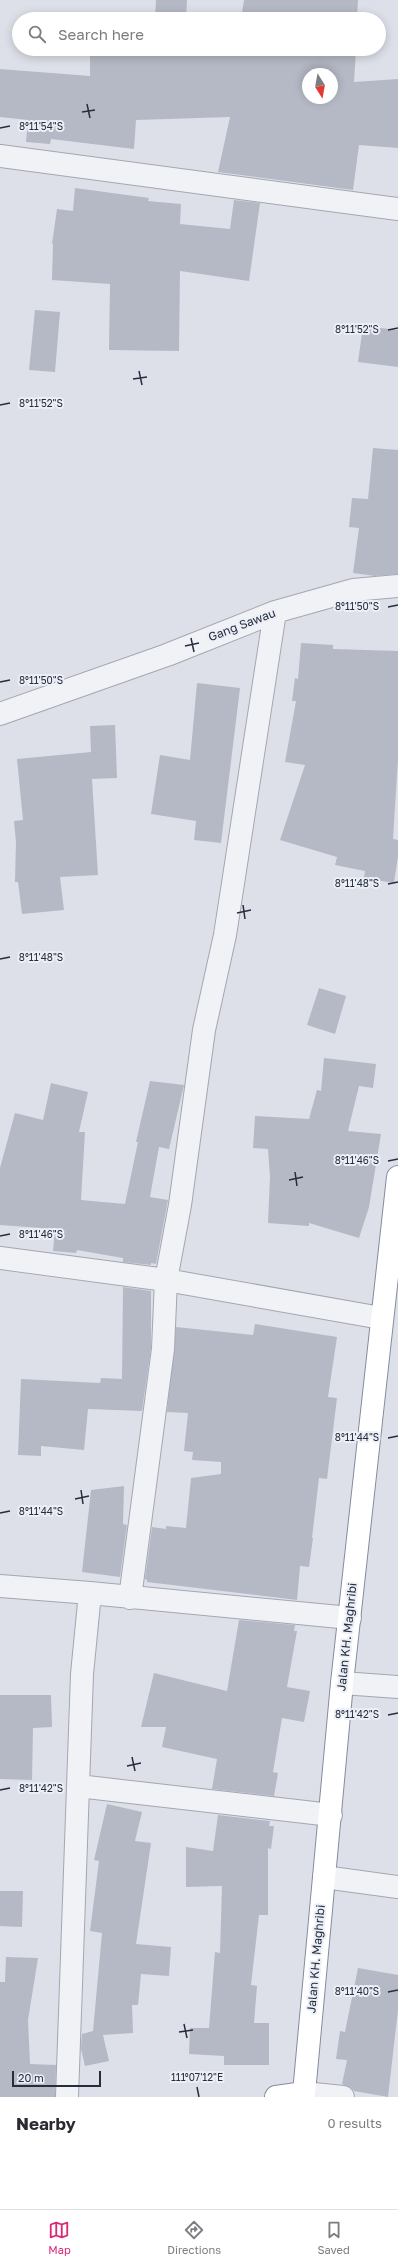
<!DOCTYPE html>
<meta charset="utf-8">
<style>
:root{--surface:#fff;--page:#f7f7f7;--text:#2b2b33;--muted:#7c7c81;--line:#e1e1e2;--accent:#db2777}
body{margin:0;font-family:"Golos Text",sans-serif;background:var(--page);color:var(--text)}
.compass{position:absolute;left:302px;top:68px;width:36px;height:36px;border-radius:50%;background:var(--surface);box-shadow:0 2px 10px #0003;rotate:169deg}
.scale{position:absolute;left:12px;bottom:10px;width:89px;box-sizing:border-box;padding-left:4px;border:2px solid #252d3f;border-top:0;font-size:11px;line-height:14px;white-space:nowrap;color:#252d3f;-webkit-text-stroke:3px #eceff6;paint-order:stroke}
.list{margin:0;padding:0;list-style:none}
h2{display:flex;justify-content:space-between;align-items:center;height:52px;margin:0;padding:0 16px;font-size:17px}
h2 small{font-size:13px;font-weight:400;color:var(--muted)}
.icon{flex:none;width:22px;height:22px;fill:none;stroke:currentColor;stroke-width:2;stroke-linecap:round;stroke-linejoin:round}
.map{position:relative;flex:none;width:398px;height:2097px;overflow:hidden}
.search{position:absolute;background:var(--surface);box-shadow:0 2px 10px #0003;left:12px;right:12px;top:12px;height:44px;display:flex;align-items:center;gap:10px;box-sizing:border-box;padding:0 14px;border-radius:22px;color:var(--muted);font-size:15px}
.sheet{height:112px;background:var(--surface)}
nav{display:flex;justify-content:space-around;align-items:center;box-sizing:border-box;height:56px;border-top:1px solid var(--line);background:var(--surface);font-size:11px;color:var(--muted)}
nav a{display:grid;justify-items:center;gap:2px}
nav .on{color:var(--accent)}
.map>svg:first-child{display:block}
</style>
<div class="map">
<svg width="398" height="2097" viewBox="0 0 398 2097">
<rect width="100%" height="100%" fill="#dde0e8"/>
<!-- building -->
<path fill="#b4b9c5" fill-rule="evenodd" d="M 156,0 L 187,0 L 186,19 L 155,19 Z
M 244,0 L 358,0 L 357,19 L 241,19 Z
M 90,49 L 356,49 L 354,82 L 398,79 L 398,148 L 359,145 L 353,190 L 218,172 L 230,117 L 136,120 L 134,149 L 51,139 L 50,144 L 26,142 L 28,120 L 0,117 L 0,69 L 90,76 ZM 308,74 L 332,74 L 332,98 L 308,98 Z
M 75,188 L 149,198 L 148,201 L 181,204 L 180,224 L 230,229 L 234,200 L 260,203 L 249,281 L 180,271 L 179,351 L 109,350 L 110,284 L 52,280 L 53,244 L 52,244 L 57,209 L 73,211 Z
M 35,310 L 60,312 L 55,372 L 29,370 Z
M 363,326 L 398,330 L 398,367 L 358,362 Z
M 373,448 L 398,450 L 398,574 L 375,576 L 353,573 L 359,528 L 349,527 L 352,498 L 368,499 Z
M 301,643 L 333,645 L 333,649 L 398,651 L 398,759 L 393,839 L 398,840 L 398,856 L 394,883 L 364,878 L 365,871 L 335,865 L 337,857 L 280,840 L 305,765 L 285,762 L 296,701 L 292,701 L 295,678 L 298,679 Z
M 197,683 L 240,688 L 221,843 L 194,840 L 196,821 L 151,814 L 160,755 L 190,760 Z
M 115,725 L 117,778 L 92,779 L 98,875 L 60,877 L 64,910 L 22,914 L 18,882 L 15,882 L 16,842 L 14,821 L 23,820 L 17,759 L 91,752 L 90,726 Z
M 319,988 L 346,996 L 335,1034 L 307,1025 Z
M 324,1058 L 376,1064 L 373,1088 L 359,1086 L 348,1131 L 381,1134 L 369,1207 L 359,1238 L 309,1223 L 309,1226 L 268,1223 L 270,1177 L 268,1149 L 253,1148 L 255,1116 L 309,1119 L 317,1090 L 321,1091 Z
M 150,1081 L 184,1085 L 169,1149 L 159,1147 L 150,1197 L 168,1200 L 156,1264 L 151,1263 L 151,1265 L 123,1262 L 123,1258 L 77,1250 L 76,1253 L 53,1251 L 55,1229 L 0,1225 L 0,1168 L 15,1113 L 43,1120 L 51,1083 L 88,1092 L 79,1132 L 85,1132 L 81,1200 L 125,1204 L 138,1142 L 136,1142 Z
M 123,1287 L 151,1291 L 151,1348 L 142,1411 L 88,1409 L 84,1450 L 41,1446 L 41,1456 L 18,1455 L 21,1379 L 100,1383 L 101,1378 L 122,1379 Z
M 255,1324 L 337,1337 L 328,1397 L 337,1398 L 327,1479 L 319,1478 L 312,1538 L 313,1538 L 309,1567 L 300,1566 L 297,1600 L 147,1582 L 147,1580 L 145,1579 L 152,1527 L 166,1529 L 166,1526 L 186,1528 L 191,1478 L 221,1474 L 221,1462 L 192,1460 L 193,1452 L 184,1451 L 188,1413 L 167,1412 L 176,1327 L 253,1335 Z
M 124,1486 L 123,1524 L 127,1525 L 120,1577 L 82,1572 L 91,1490 Z
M 239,1620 L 295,1625 L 294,1631 L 297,1631 L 287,1687 L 310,1691 L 304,1722 L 282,1718 L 273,1772 L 278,1773 L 274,1796 L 212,1789 L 217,1759 L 162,1747 L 166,1727 L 141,1727 L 154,1673 L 227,1691 Z
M 0,1695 L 51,1695 L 52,1727 L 33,1728 L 32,1780 L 0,1779 Z
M 107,1804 L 142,1812 L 135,1841 L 151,1843 L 136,1944 L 171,1947 L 169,1976 L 141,1974 L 138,2005 L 132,2005 L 133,2033 L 103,2035 L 109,2061 L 85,2066 L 81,2049 L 82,2034 L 93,2031 L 102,1933 L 90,1931 L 99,1861 L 94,1860 Z
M 218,1815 L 270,1821 L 269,1826 L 274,1826 L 271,1849 L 268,1848 L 268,1915 L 259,1915 L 251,1985 L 257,1986 L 254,2023 L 269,2023 L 269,2065 L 224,2065 L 224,2056 L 189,2054 L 190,2028 L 209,2028 L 215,1952 L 220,1953 L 222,1886 L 186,1887 L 186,1847 L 213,1851 Z
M 0,1891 L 23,1891 L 22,1927 L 0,1926 Z
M 6,1957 L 38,1958 L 28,2020 L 30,2064 L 56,2065 L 55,2097 L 0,2097 L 0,1982 L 5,1982 Z
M 358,1968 L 398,1975 L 398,2010 L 388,2097 L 354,2091 L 350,2087 L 342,2084 L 347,2060 L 336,2059 L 340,2031 L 345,2032 Z"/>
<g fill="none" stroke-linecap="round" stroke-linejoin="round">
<defs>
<path id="minor" d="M 0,156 L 398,209
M 0,714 L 167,655 L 275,612 L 353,590 L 398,586
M 0,1258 L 166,1280 L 381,1318
M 0,1586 L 90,1593
M 130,1598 L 163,1349 L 166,1280 L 180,1205 L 204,1030 L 225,935 L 275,612
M 342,1683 L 398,1687
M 78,1786 L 331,1815
M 324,1877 L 398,1887
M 67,2097 L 82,1674 L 90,1593 L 350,1618
M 304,2097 L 304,2093 L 343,2097"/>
<path id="highway" d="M 276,2097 L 304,2093 L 342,1683 L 398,1177"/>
</defs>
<!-- minor casing -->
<use href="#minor" stroke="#a2a7b2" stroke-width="24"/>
<!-- highway casing -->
<use href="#highway" stroke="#838c9f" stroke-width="24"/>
<!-- minor -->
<use href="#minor" stroke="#f0f2f6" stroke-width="22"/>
<!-- highway -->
<use href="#highway" stroke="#fff" stroke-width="22"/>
</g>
<!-- ticks -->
<path fill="none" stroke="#252d3f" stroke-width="1.5" d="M 87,104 L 90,118M 82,112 L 95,110M 0,128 L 10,126M 388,330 L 398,328M 139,371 L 142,385M 133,379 L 147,377M 0,405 L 10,403M 388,607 L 398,605M 191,638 L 194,652M 185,646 L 199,643M 0,682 L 10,680M 388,884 L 398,882M 243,905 L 245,919M 237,913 L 251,910M 0,959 L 10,957M 388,1161 L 398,1159M 295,1172 L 297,1186M 289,1180 L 303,1177M 0,1236 L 10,1234M 388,1438 L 398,1436M 81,1490 L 83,1504M 75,1499 L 89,1496M 0,1513 L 10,1511M 388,1715 L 398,1713M 132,1757 L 135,1771M 127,1766 L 141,1763M 0,1790 L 10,1788M 388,1992 L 398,1990M 184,2024 L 187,2038M 179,2032 L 193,2030M 197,2087 L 199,2097"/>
<g text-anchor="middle" stroke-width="4" stroke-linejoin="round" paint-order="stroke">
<!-- street labels -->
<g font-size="12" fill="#252d3f" stroke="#eceff6">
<text transform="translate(242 625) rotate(-21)" y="4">Gang Sawau</text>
<text transform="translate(347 1637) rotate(-84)" y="4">Jalan KH. Maghribi</text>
<text transform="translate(316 1959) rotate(-85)" y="4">Jalan KH. Maghribi</text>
</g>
</g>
<g font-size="10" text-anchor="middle" fill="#252d3f" stroke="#eceff6" stroke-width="4" stroke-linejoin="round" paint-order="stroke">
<text x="41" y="130">8°11'54"S</text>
<text x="357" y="333">8°11'52"S</text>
<text x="41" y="407">8°11'52"S</text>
<text x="357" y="610">8°11'50"S</text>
<text x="41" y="684">8°11'50"S</text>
<text x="357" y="887">8°11'48"S</text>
<text x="41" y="961">8°11'48"S</text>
<text x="357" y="1164">8°11'46"S</text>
<text x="41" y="1238">8°11'46"S</text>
<text x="357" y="1441">8°11'44"S</text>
<text x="41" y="1515">8°11'44"S</text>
<text x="357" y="1718">8°11'42"S</text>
<text x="41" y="1792">8°11'42"S</text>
<text x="357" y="1995">8°11'40"S</text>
<text x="197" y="2081">111°07'12"E</text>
</g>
</svg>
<svg class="compass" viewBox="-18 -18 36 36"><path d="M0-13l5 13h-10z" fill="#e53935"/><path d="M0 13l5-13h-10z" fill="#7c7c81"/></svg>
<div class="scale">20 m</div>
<div class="search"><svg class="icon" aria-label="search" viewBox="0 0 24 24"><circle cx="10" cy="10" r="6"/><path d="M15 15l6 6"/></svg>Search here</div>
</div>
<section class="sheet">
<h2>Nearby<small>0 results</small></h2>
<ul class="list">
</ul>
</section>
<nav>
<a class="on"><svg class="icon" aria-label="map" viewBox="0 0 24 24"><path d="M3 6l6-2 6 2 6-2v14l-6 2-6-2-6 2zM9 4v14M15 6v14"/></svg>Map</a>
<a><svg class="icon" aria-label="directions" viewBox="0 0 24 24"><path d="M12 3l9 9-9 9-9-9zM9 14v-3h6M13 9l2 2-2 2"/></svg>Directions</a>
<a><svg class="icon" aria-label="saved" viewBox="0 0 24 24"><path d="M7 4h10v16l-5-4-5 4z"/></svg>Saved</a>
</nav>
